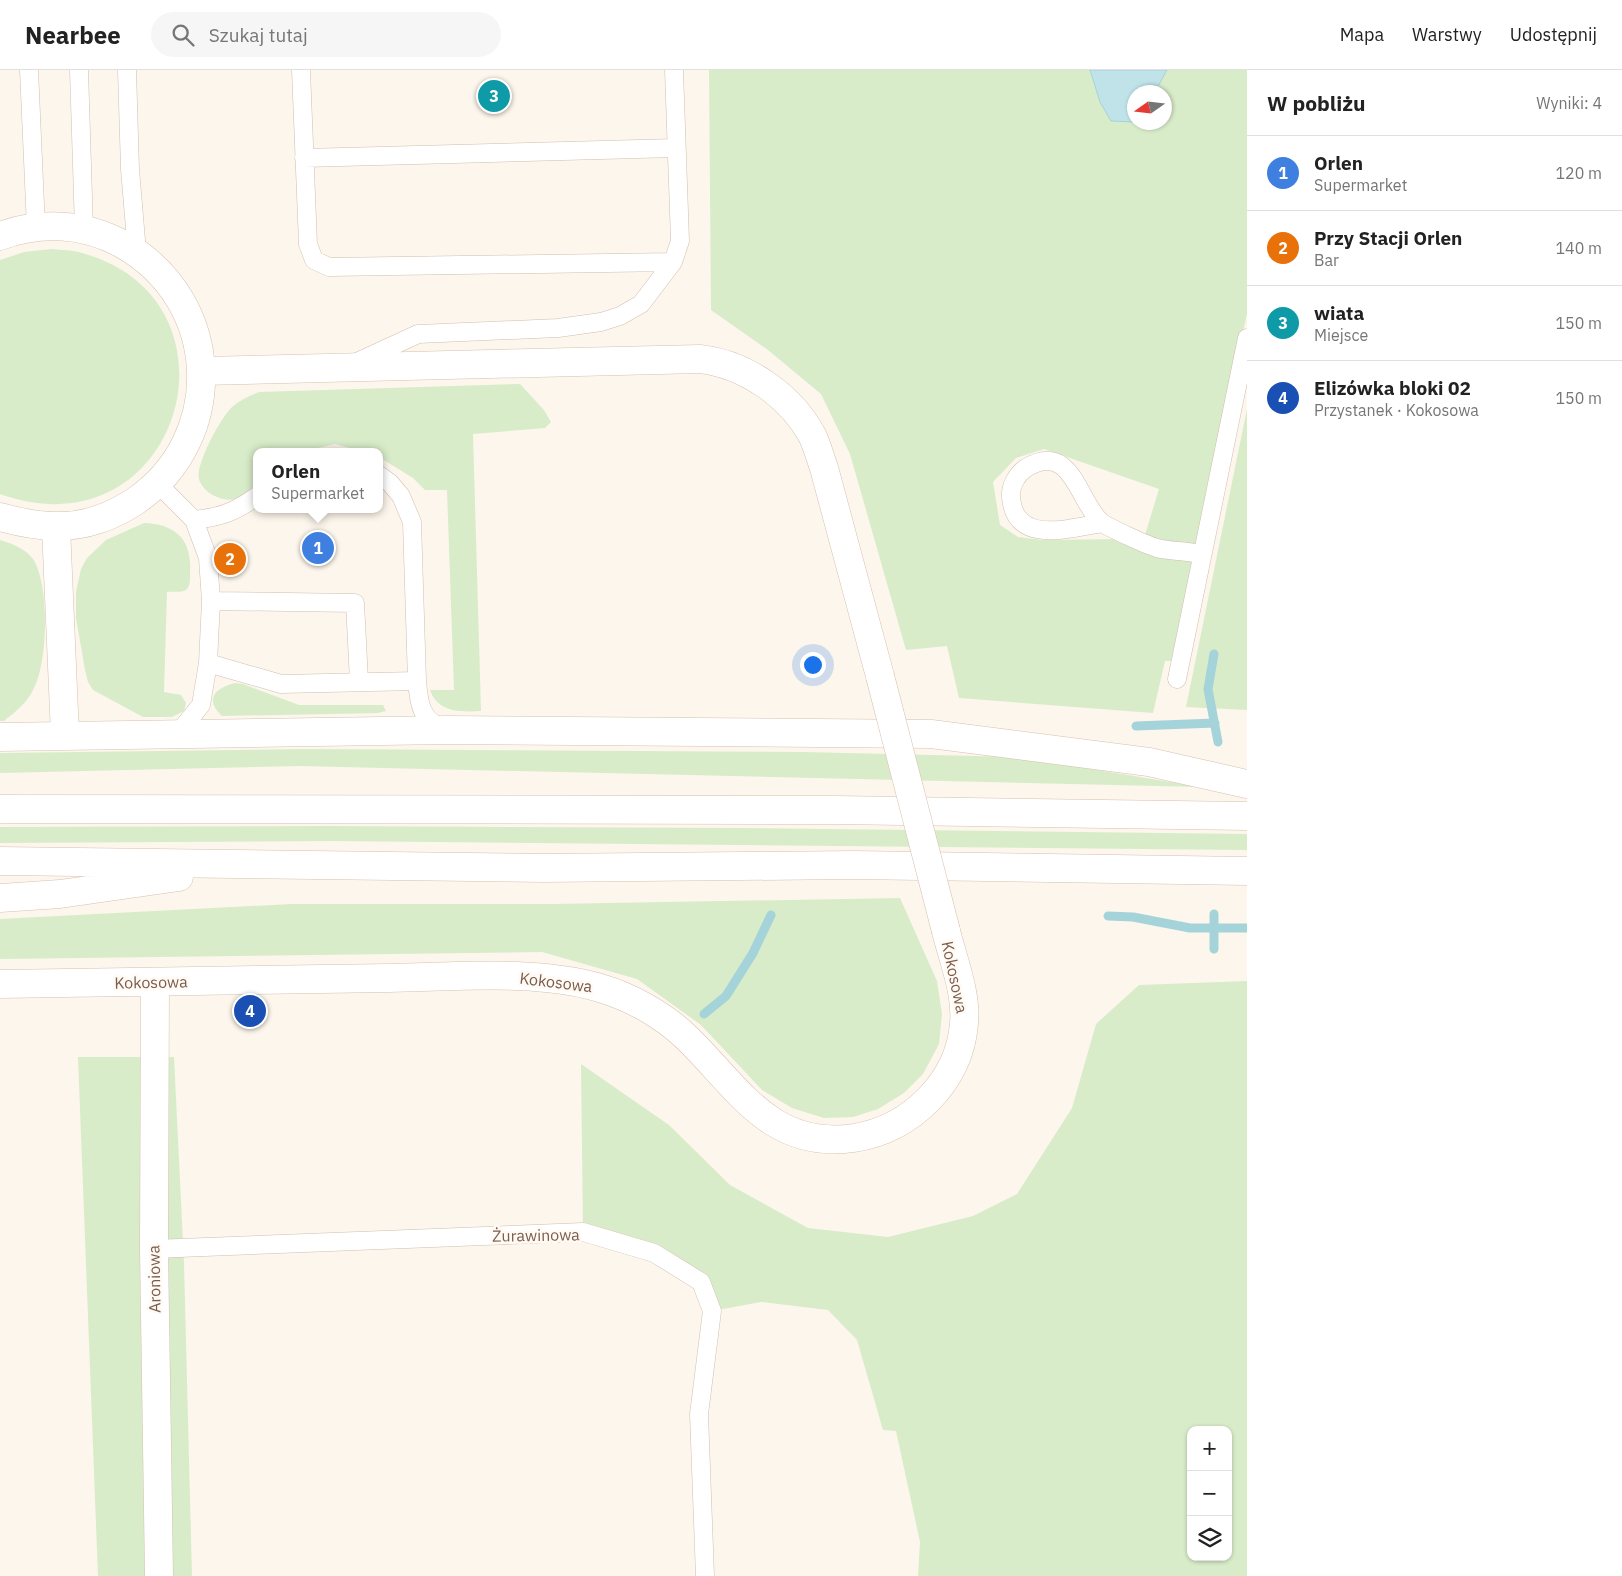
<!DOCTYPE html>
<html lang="pl">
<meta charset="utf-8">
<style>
:root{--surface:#fff;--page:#f6f6f6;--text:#222;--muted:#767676;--line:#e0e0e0;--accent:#e76f51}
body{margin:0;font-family:"IBM Plex Sans",sans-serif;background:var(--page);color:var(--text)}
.controls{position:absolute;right:15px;bottom:15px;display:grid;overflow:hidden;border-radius:10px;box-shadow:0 1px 4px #0004}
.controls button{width:45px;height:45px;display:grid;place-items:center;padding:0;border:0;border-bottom:1px solid var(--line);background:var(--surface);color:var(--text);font:25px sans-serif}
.compass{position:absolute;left:1127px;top:15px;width:45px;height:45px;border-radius:50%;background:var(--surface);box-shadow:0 1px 4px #0004;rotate:256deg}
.you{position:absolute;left:812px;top:594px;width:18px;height:18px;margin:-12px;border:4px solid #fff;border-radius:50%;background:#1a73e8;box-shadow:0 0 0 8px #1a73e833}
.badge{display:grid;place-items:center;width:32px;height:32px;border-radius:50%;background:var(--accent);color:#fff;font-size:16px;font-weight:700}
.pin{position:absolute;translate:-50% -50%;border:2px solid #fff;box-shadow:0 1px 5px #0006}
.popup{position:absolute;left:253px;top:378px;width:130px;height:65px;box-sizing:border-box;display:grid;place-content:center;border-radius:10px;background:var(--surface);filter:drop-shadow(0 1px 4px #0005);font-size:16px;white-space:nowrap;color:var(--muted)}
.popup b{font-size:19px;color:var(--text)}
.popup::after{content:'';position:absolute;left:50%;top:100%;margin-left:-10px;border:10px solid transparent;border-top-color:var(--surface)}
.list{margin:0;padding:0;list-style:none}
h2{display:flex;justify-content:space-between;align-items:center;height:65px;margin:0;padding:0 20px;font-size:21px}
h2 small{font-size:16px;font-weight:400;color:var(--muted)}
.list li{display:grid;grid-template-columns:32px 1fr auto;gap:15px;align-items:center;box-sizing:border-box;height:75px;padding:0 20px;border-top:1px solid var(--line)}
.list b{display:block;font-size:19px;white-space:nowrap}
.list p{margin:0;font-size:16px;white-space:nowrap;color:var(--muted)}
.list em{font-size:16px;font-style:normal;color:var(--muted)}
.icon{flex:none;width:28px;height:28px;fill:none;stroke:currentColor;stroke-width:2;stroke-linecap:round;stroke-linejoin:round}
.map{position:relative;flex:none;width:1247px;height:1506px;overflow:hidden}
header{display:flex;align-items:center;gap:30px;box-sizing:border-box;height:70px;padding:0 25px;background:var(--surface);border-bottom:1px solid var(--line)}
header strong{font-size:24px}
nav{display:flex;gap:28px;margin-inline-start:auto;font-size:18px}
.search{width:350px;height:45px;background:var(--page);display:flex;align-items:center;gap:12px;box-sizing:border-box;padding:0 18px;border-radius:28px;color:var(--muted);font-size:19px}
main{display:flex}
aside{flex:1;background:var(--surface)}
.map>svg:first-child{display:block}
</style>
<header>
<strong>Nearbee</strong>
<div class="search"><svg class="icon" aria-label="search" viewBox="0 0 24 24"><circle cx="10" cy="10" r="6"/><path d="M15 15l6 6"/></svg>Szukaj tutaj</div>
<nav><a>Mapa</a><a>Warstwy</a><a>Udostępnij</a></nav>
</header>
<main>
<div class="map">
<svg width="1247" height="1506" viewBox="0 0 1247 1506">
<rect width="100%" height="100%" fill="#fdf6ec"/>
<!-- green -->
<path fill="#d8ecc9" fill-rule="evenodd" d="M 709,0 L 1247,0 L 1247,244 L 1171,591 L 1165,591 L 1153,643 L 959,628 L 947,576 L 906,580 L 850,384 L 821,324 L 768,280 L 711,240 ZM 1134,22 L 1164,22 L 1164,52 L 1134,52 ZM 1044,379 L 1159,419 L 1141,478 L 1118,469 L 1043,470 L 1018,467 L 1000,455 L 993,412 L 1016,388 Z
M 52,179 C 62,180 73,180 82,183 C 254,230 180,488 0,424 L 0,190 L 24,182 Z
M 520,314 L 544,340 L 551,352 L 545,358 L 473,364 L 481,641 C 461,642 438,643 430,620 L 454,620 L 447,420 L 425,420 L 413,408 L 379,387 L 379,382 L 365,382 L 335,374 L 301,382 L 257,382 L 257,413 C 252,417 246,425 240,428 C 225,434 203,424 199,409 C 195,395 221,347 232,337 C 240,330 249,326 259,322 Z
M 1247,339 L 1247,640 L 1186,637 Z
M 144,453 C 175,454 192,469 190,501 C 190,507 191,516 186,520 C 181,523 172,521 167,522 L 164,622 L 181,625 L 186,633 L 184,641 L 172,647 L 143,647 L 93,620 L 88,612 L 85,600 L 76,548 L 76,522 L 81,499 L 87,488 L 106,470 Z
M 0,470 C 12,474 25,478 33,489 C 50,515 48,594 33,620 C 27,633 15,642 4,651 L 0,651 Z
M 235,613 L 243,614 L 299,635 L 383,635 L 386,641 L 378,643 L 222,646 C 204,629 215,618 235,613 Z
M 305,679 L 803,682 L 1019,687 L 1200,717 L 299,696 L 0,703 L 0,683 Z
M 328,756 L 733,758 L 1247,764 L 1247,780 L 332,771 L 0,773 L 0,757 Z
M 900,828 L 937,911 L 942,944 L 939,974 L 923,1004 L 904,1023 L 878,1039 L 853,1047 L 824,1048 L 792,1038 L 762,1020 L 701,955 L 637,909 L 542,882 L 0,889 L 0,849 L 292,834 L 552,834 Z
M 1247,911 L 1247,1506 L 918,1506 L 920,1472 L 896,1361 L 883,1360 L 857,1270 L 828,1240 L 761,1232 L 712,1241 L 701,1212 L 583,1162 L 581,994 L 669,1055 L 730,1115 L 808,1158 L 888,1167 L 973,1146 L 1017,1124 L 1072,1038 L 1096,954 L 1139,915 ZM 1191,1360 L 1228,1360 L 1228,1487 L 1191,1487 Z
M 78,987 L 174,987 L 184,1193 L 192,1506 L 98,1506 Z"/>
<!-- water -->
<path fill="#bfe3e8" stroke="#a5d3da" d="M 1090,0 L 1167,0 L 1155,22 L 1134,22 L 1134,52 L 1111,51 L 1100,32 Z"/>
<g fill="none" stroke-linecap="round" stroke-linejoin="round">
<!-- stream -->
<path stroke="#a5d3da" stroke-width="9" d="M 1214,584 L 1208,619 L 1218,672
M 1136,656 L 1215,653
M 1108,846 L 1133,847 L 1190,858 L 1247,858
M 1214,879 L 1214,844
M 704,944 L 726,926 L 753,883 L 771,845"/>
<defs>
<path id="lane" d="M 29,0 L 36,157
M 79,0 L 84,159
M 127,0 L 130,99 L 137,182
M 301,0 L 308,174 L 314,190 L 329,197 L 673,192 L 680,171 L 674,0
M 304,88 L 676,78
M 355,293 L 418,264 L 558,258 L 601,252 L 620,246 L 641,234 L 673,192
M 379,405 L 390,413 L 401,426 L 412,452 L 417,611 C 419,633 420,649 443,659
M 157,413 L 194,450 L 208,488 L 211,531 L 208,593 L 201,635 L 179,662
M 194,450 C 221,447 235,442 257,426
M 1102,453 C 1070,458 1015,476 1011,427 C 1010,416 1017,404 1026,398 C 1072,370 1078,432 1101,452 C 1109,458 1147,475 1157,478 C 1172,482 1188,480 1202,485
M 211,531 L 355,533 L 359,611
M 208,593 L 281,614 L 417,611
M 1177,609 L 1247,268
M 154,1179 L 583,1162 L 654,1183 L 701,1212 L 712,1241 L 699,1344 L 705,1506"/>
<path id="secondary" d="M 0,166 C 41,151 85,153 124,175 C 222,231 228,369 134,432 C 111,447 83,457 56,456 C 36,456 18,452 0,447
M 202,301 L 700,289 C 745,294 790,325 812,365 C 817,375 820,387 824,398 L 880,606
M 56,457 L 65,665
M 0,667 L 447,660 L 931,664 L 1149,692 L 1247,714
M 0,739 L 835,740 L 1247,746
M 0,791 L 544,798 L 854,795 L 1247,801
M 0,828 L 60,824 L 179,807
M 155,912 L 154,1179 L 159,1506
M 0,914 C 130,912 259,910 389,908 C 456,907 536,899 600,918 C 631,927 663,945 686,967 C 738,1017 770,1080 854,1068 C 911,1059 959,1012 964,954 C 967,923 953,890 946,861"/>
</defs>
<!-- lane casing -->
<use href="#lane" stroke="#d1beb0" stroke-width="19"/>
<!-- secondary casing -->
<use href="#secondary" stroke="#d6c0b0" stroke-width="29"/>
<!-- lane -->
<use href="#lane" stroke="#fff" stroke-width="18"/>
<!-- secondary -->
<use href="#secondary" stroke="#fff" stroke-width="28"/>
<defs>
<path id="secondary-bridge" d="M 880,606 L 946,861"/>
</defs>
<!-- secondary-bridge casing -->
<use href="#secondary-bridge" stroke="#d6c0b0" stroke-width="29" stroke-linecap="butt"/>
<!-- secondary-bridge -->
<use href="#secondary-bridge" stroke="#fff" stroke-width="28"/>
</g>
<g text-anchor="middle" stroke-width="5" stroke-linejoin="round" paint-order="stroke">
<!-- street labels -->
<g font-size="16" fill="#7a5c4d" stroke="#fffaf3">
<text transform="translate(955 907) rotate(78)" y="6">Kokosowa</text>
<text transform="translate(151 912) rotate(-1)" y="6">Kokosowa</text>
<text transform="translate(556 912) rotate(7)" y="6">Kokosowa</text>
<text transform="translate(536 1165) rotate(-1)" y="6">Żurawinowa</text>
<text transform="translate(154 1209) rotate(-91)" y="6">Aroniowa</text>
</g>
</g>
</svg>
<div class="controls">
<button>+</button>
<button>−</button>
<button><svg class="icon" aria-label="layers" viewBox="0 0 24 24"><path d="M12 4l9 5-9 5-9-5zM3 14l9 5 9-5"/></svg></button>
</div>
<svg class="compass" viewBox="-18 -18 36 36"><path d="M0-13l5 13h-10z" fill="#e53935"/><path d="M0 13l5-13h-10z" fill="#767676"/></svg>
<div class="you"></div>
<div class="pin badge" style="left:318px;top:478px;background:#3f7fe0">1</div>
<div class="popup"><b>Orlen</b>Supermarket</div>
<div class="pin badge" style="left:230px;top:489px;background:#e8710a">2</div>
<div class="pin badge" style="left:494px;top:26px;background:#0f9aa8">3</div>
<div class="pin badge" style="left:250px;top:941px;background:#1a4fb4">4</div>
</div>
<aside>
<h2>W pobliżu<small>Wyniki: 4</small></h2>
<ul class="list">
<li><span class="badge" style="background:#3f7fe0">1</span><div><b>Orlen</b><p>Supermarket</p></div><em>120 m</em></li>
<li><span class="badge" style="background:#e8710a">2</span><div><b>Przy Stacji Orlen</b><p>Bar</p></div><em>140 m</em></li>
<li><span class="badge" style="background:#0f9aa8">3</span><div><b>wiata</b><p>Miejsce</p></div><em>150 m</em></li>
<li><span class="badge" style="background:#1a4fb4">4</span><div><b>Elizówka bloki 02</b><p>Przystanek · Kokosowa</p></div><em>150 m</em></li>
</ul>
</aside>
</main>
